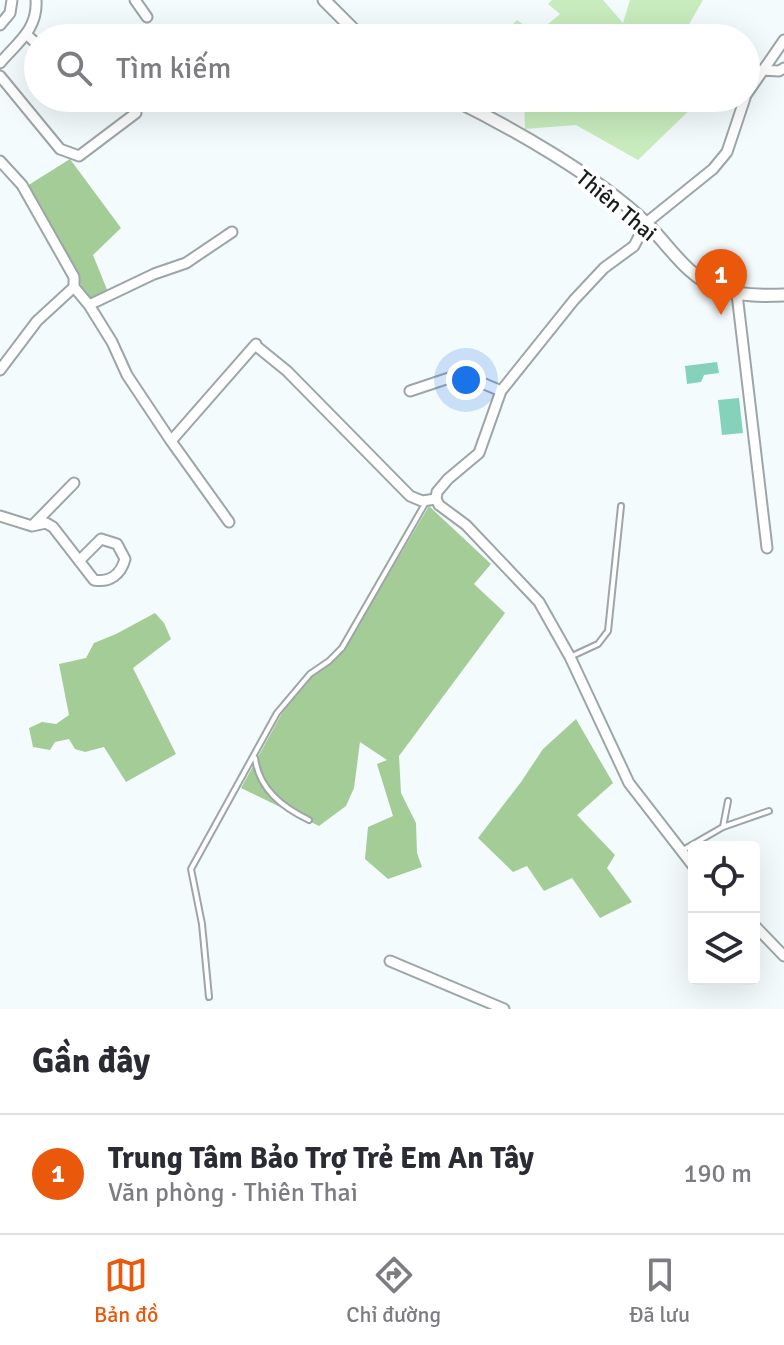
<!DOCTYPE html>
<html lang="vi">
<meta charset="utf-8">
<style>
:root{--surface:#fff;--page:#f7f7f7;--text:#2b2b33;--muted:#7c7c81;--line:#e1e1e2;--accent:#ea580c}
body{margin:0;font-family:Signika,sans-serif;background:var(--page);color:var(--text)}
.controls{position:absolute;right:24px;bottom:24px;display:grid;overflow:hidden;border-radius:8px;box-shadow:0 8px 32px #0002}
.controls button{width:72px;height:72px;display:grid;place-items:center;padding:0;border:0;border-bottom:2px solid var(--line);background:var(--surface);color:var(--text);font:40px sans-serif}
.you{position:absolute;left:466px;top:380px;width:28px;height:28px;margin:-20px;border:6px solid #fff;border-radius:50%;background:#1a73e8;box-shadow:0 0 0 12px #1a73e833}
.badge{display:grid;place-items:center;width:52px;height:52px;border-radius:50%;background:var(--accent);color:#fff;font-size:26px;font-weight:700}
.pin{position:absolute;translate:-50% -66px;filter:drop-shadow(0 2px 4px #0008)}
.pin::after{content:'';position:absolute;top:42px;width:28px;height:24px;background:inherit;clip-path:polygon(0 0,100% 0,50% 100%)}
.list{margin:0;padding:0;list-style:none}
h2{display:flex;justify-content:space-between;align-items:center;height:104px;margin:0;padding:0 32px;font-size:34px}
h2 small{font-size:26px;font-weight:400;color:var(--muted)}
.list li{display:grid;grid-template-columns:52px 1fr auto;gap:24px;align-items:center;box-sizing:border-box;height:120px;padding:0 32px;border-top:2px solid var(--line)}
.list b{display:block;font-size:30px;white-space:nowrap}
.list p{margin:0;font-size:26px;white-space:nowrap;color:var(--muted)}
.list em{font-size:26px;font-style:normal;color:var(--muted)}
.icon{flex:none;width:44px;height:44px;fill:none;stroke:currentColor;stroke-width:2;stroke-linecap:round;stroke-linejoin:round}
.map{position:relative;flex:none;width:784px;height:1009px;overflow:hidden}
.search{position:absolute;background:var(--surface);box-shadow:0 8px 32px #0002;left:24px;right:24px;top:24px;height:88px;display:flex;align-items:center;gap:20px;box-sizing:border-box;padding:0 28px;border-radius:44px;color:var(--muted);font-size:30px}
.sheet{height:224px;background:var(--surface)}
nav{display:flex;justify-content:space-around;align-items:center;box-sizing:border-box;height:112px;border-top:2px solid var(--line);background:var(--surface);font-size:22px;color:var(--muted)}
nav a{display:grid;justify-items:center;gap:4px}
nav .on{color:var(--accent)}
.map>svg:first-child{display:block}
</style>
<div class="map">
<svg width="784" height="1009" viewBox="0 0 784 1009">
<rect width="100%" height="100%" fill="#f4fbfc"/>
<!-- green -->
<path fill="#c8ecbd" d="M 552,0 L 603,0 L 623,23 L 630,0 L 703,0 L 681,38 L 509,38 L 505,33 L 517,20 L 536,34 L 560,14 L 548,4 Z
M 524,98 L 701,98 L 701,99 L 638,160 L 576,125 L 525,129 Z"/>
<!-- forest -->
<path fill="#a4cc97" d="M 70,159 L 121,228 L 93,255 L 108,292 L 85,308 L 75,295 L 81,285 L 27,186 Z
M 429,506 L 491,564 L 474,584 L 505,613 L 399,756 L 401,793 L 416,823 L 417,853 L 422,867 L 388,879 L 365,859 L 368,827 L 393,816 L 377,764 L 387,760 L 360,742 L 354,788 L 346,806 L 319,826 L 241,788 L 282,713 L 316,671 L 345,648 Z
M 155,613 L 164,623 L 171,639 L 133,668 L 176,754 L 126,782 L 104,747 L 85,752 L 75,749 L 69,739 L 55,742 L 50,750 L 33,747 L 29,728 L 42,722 L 56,724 L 69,715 L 59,664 L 86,658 L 94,643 L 116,634 Z
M 576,719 L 613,783 L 577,815 L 615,855 L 607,868 L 632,902 L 600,918 L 572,878 L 544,891 L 527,866 L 513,872 L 478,838 L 521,782 L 543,749 Z"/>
<!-- building -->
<path fill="#84d2ba" d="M 717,362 L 719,373 L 704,375 L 701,382 L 687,384 L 685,366 Z
M 739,398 L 743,433 L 722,435 L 718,400 Z"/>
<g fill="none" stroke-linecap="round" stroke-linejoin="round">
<defs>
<path id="service" d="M 572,656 L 598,644 L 608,631 L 621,506
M 255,758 C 259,789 282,807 309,820
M 723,827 L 728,801
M 683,850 L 723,827 L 769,811
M 209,997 L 202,924 L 191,869 L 277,713 L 310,674 L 329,661 L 342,648 L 426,502"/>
<path id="minor" d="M 135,0 L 147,17
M 0,25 L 10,13 L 12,0
M 26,34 L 38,45
M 0,63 C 18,42 38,29 36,0
M 762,70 L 779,71 L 784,68
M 0,76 L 60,149 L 79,156 L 136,113
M 746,95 L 784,40
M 0,161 L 22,185 L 74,277 L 74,287 L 37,321 L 0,370
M 74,287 L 89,305 L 112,342 L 127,375 L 171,441 L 229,522
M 737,294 L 767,548
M 89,305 L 154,274 L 186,263 L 232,232
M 255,345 L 287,371 L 410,496 L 422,501 L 436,499
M 410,391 L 461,374 L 501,391
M 171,441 L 256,344
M 0,516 L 32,526 L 74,483
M 32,526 L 46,523 L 53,527 L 94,580 C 110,583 121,574 125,559 L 117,544 L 101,539 L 79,561
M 694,867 L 629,783 L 570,657 L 539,602 L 466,525 L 439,505 L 436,499 L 437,492 L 448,479 L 479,453 L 501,391 L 574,300 L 604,268 L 634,246 L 646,223 L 713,169 L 727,152 L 745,98
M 754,925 L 784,956
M 390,961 L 504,1009"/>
<path id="tertiary" d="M 324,0 L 362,38
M 451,98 C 512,128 597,176 646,223 C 669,245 686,276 718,288 C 738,296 762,296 784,295"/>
</defs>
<!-- service casing -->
<use href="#service" stroke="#9ea5a6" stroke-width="8"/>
<!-- minor casing -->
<use href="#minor" stroke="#9ea5a6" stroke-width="13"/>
<!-- tertiary casing -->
<use href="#tertiary" stroke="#9ea5a6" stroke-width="15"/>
<!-- service -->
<use href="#service" stroke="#fff" stroke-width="4"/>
<!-- minor -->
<use href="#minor" stroke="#fff" stroke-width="9"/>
<!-- tertiary -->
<use href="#tertiary" stroke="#fff" stroke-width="11"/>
</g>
<g text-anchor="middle" stroke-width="8" stroke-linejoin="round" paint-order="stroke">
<!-- street labels -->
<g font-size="22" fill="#191c1c" stroke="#fff">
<text transform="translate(617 205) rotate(40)" y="8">Thiên Thai</text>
</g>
</g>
</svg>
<div class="controls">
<button><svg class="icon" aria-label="locate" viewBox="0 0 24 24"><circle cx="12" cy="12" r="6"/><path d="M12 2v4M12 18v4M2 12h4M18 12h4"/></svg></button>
<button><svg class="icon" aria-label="layers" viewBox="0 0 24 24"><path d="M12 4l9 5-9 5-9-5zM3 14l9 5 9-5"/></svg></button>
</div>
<div class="you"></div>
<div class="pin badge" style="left:721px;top:315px">1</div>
<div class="search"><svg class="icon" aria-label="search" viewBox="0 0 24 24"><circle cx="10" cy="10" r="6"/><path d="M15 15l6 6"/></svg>Tìm kiếm</div>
</div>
<section class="sheet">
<h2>Gần đây<small></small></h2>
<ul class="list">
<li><span class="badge">1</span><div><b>Trung Tâm Bảo Trợ Trẻ Em An Tây</b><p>Văn phòng · Thiên Thai</p></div><em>190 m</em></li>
</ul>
</section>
<nav>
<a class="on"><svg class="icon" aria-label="map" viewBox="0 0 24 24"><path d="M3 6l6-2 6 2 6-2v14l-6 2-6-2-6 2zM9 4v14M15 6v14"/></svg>Bản đồ</a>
<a><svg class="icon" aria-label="directions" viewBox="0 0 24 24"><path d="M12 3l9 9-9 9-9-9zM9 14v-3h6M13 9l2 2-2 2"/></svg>Chỉ đường</a>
<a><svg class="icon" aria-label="saved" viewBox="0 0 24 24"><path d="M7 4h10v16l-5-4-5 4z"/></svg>Đã lưu</a>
</nav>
